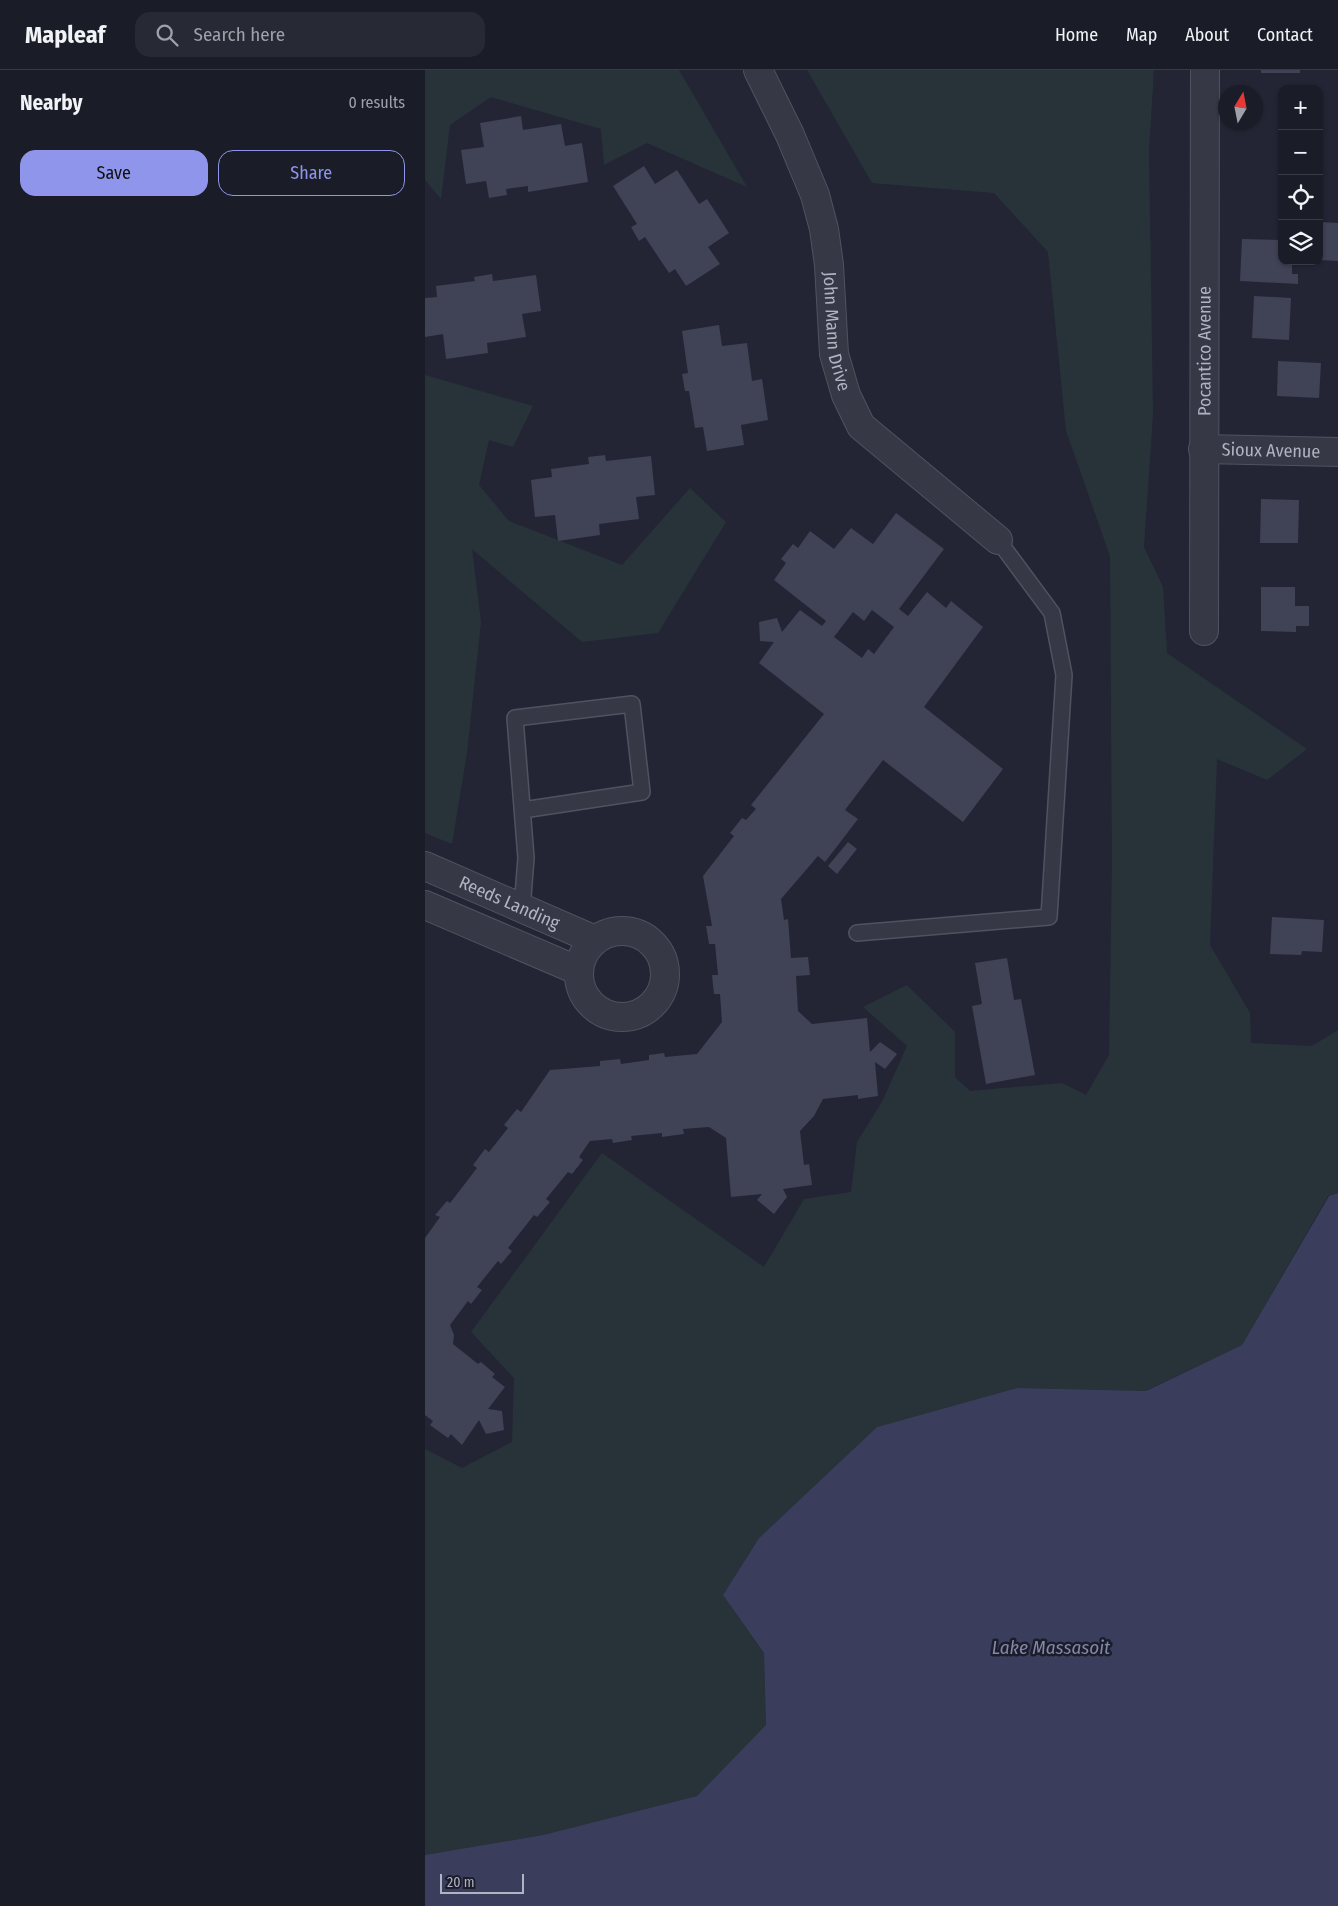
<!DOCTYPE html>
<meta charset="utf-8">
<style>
:root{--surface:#1a1c28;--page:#272934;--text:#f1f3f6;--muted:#9fa1a8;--line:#383a45;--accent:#8e95ea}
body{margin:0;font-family:"Fira Sans Condensed",sans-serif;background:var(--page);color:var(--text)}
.controls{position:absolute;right:15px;top:15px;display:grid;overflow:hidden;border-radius:10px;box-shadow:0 1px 4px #0004}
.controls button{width:45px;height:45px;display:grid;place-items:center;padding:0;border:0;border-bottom:1px solid var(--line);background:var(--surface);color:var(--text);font:25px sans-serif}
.compass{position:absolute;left:793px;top:15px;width:45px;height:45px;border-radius:50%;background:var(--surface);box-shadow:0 1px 4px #0004;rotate:10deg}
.scale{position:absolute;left:15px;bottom:12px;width:84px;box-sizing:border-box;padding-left:5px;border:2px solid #b1b2c2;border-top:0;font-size:14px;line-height:18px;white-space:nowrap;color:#b1b2c2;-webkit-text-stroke:4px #1c1d2b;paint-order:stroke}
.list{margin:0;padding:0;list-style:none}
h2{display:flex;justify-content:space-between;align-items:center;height:65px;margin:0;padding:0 20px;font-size:21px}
h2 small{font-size:16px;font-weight:400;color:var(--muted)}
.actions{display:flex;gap:10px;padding:15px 20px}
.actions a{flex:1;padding:11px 0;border:1px solid var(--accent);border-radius:15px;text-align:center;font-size:18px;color:var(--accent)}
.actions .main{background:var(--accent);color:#111}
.icon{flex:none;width:28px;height:28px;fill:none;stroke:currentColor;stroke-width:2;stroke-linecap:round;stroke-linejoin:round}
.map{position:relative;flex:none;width:913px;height:1836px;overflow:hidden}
header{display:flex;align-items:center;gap:30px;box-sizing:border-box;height:70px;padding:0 25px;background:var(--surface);border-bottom:1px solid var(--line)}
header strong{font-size:24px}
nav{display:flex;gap:28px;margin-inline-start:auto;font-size:18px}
.search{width:350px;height:45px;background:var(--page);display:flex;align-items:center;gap:12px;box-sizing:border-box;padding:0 18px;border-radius:15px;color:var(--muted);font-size:19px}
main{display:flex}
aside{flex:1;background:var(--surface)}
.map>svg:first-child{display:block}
</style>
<header>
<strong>Mapleaf</strong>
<div class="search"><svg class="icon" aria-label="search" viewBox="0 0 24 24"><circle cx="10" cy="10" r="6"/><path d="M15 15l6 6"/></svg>Search here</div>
<nav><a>Home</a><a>Map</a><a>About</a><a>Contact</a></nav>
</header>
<main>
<aside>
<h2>Nearby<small>0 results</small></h2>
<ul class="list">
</ul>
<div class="actions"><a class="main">Save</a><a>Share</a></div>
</aside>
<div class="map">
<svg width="913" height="1836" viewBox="0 0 913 1836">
<rect width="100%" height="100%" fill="#232535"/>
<!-- green -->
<path fill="#283339" d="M 0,0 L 254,0 L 322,117 L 222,73 L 179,95 L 176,59 L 66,27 L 25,55 L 16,129 L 0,110 Z
M 382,0 L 729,0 L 724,80 L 728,344 L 719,477 L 738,517 L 742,583 L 882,679 L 842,710 L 792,689 L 785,875 L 825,943 L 826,973 L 887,976 L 913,960 L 913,1123 L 903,1126 L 817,1275 L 720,1321 L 592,1318 L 452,1357 L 334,1468 L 298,1525 L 339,1583 L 341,1655 L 272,1726 L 118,1765 L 0,1785 L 0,1379 L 37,1398 L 87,1372 L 89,1308 L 46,1262 L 177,1083 L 339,1197 L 379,1129 L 426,1122 L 432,1072 L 457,1032 L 482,976 L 438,937 L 482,915 L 530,962 L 530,1007 L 545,1021 L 637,1013 L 661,1025 L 684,985 L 687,793 L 685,486 L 641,361 L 623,182 L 569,123 L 447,113 Z
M 0,305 L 108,336 L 88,377 L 64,370 L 54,415 L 84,451 L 197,495 L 265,418 L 301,452 L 233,563 L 157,572 L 47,479 L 56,552 L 42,683 L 27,774 L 0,763 Z"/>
<!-- water -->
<path fill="#3a3e5c" d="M 913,1123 L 913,1836 L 0,1836 L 0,1785 L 118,1765 L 272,1726 L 341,1655 L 339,1583 L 298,1525 L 334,1468 L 452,1357 L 592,1318 L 721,1321 L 817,1275 L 904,1126 Z"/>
<!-- building -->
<path fill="#404255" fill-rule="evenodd" d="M 836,0 L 875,0 L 875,3 L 836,3 Z
M 96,46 L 98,60 L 136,54 L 140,76 L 157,73 L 163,112 L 103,122 L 103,116 L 81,119 L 82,125 L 64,128 L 61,111 L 41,114 L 36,80 L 59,77 L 55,53 Z
M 219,96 L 230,114 L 252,100 L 274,134 L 282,129 L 304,163 L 283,177 L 295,194 L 261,216 L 250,199 L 244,203 L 220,167 L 214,171 L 206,157 L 212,154 L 188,116 Z
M 895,152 L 913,153 L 913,191 L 894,190 Z
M 817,169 L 857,170 L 857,191 L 867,191 L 867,204 L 873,204 L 873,214 L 815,211 Z
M 67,204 L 68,211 L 111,205 L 116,241 L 97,244 L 101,267 L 62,273 L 63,283 L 21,289 L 18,264 L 0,267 L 0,228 L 12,227 L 11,216 L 50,211 L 49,207 Z
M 829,226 L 866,228 L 864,270 L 827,268 Z
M 294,255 L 297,276 L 322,273 L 327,311 L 337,309 L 343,350 L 316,355 L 319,375 L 282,381 L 278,357 L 270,358 L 264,321 L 260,321 L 257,304 L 263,303 L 257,261 Z
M 853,291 L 896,293 L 894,328 L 852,326 Z
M 180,385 L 181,391 L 226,386 L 230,425 L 211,427 L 214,449 L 174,454 L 175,465 L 133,471 L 130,445 L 110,447 L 106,410 L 127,407 L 126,399 L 164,394 L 163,387 Z
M 836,429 L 874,430 L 873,473 L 835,473 Z
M 471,443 L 519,479 L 474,539 L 483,546 L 502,522 L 521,538 L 526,531 L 558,557 L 499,637 L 578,699 L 538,752 L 458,690 L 420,740 L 433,749 L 400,792 L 393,786 L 356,829 L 359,850 L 363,849 L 366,888 L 383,887 L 385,905 L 371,906 L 373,941 L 387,954 L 442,948 L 445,982 L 455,972 L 472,984 L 460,999 L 450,992 L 453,1026 L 433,1029 L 433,1025 L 398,1029 L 389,1046 L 375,1061 L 379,1095 L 384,1094 L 387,1115 L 358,1119 L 362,1127 L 349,1144 L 332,1130 L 337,1124 L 306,1127 L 301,1068 L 284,1057 L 258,1059 L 259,1064 L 237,1067 L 237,1063 L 206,1066 L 207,1070 L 188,1073 L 187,1069 L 165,1071 L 154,1087 L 158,1090 L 147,1104 L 143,1102 L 121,1129 L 125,1132 L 112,1147 L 109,1145 L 83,1178 L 87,1181 L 76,1194 L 73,1191 L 52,1217 L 57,1220 L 46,1234 L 43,1231 L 25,1255 L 29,1265 L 28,1274 L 53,1294 L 56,1292 L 70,1304 L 67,1307 L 80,1317 L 63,1339 L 77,1341 L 79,1360 L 61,1364 L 54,1350 L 37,1375 L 26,1364 L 23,1368 L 5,1355 L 8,1351 L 0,1345 L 0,1168 L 15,1147 L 10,1145 L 22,1131 L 25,1133 L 52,1098 L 48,1095 L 60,1079 L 64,1082 L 83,1058 L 79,1055 L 92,1039 L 96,1042 L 125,1000 L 175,996 L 175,991 L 195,989 L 196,994 L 224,990 L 224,985 L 239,983 L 240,987 L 272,984 L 297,952 L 295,924 L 289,924 L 287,905 L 293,905 L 290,874 L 284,874 L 281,856 L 287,856 L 278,806 L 309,766 L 305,763 L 317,748 L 321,750 L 331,739 L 326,735 L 399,644 L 334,593 L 349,572 L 335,571 L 334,552 L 352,548 L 357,562 L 375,540 L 397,556 L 401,551 L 349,510 L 361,493 L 356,489 L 368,474 L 373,478 L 385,461 L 409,479 L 426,458 L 448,474 ZM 447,540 L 469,557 L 449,584 L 443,579 L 437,588 L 409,567 L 428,542 L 439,551 Z
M 836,517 L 870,517 L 870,536 L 884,536 L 884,556 L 871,556 L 871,562 L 836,561 Z
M 423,772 L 432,779 L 412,804 L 403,796 Z
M 847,847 L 899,850 L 897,882 L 877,881 L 876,885 L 845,884 Z
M 582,888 L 589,930 L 596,929 L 610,1005 L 561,1014 L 547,936 L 557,934 L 550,893 Z"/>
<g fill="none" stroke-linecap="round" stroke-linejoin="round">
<defs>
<path id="service" d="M 97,839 L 101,788 L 90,648 L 207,634 L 217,722 L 98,740
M 432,863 L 624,847 L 639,605 L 627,543 L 573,470"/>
<g id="minor">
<path id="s1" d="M 333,0 L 365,65 L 390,125 L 399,159 L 404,195 L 409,284 L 421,325 L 436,356 L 573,470"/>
<path id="s2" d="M 778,379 L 913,382"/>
<path id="s3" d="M 779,561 L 780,0"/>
<path id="s4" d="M 0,796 L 170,870"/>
<path d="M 0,835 L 154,901"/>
<circle cx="197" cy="904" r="43"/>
</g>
</defs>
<!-- service casing -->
<use href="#service" stroke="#515261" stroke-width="18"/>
<!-- minor casing -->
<use href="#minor" stroke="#515261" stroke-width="30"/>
<!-- service -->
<use href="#service" stroke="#363846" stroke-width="15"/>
<!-- minor -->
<use href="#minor" stroke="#363846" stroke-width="28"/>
</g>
<g text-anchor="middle" stroke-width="5" stroke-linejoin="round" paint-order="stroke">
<!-- street labels -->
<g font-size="18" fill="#b1b2c2" stroke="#1c1d2b">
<text dy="6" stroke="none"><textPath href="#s1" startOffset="276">John Mann Drive</textPath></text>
<text dy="6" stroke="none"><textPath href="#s3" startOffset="280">Pocantico Avenue</textPath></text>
<text dy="6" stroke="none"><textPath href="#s2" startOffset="68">Sioux Avenue</textPath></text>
<text dy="6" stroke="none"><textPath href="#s4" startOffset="92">Reeds Landing</textPath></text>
</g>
<!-- water labels -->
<g font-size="19" font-style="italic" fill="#8488ac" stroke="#1c1d2b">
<text x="626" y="1584">Lake Massasoit</text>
</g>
</g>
</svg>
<div class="controls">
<button>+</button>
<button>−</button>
<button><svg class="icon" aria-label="locate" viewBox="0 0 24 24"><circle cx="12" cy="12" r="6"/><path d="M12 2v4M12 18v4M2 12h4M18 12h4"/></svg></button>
<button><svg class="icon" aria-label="layers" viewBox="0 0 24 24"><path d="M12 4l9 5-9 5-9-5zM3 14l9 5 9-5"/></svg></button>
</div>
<svg class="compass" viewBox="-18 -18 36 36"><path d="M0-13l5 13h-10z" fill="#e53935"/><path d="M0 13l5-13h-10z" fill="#9fa1a8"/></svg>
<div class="scale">20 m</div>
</div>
</main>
